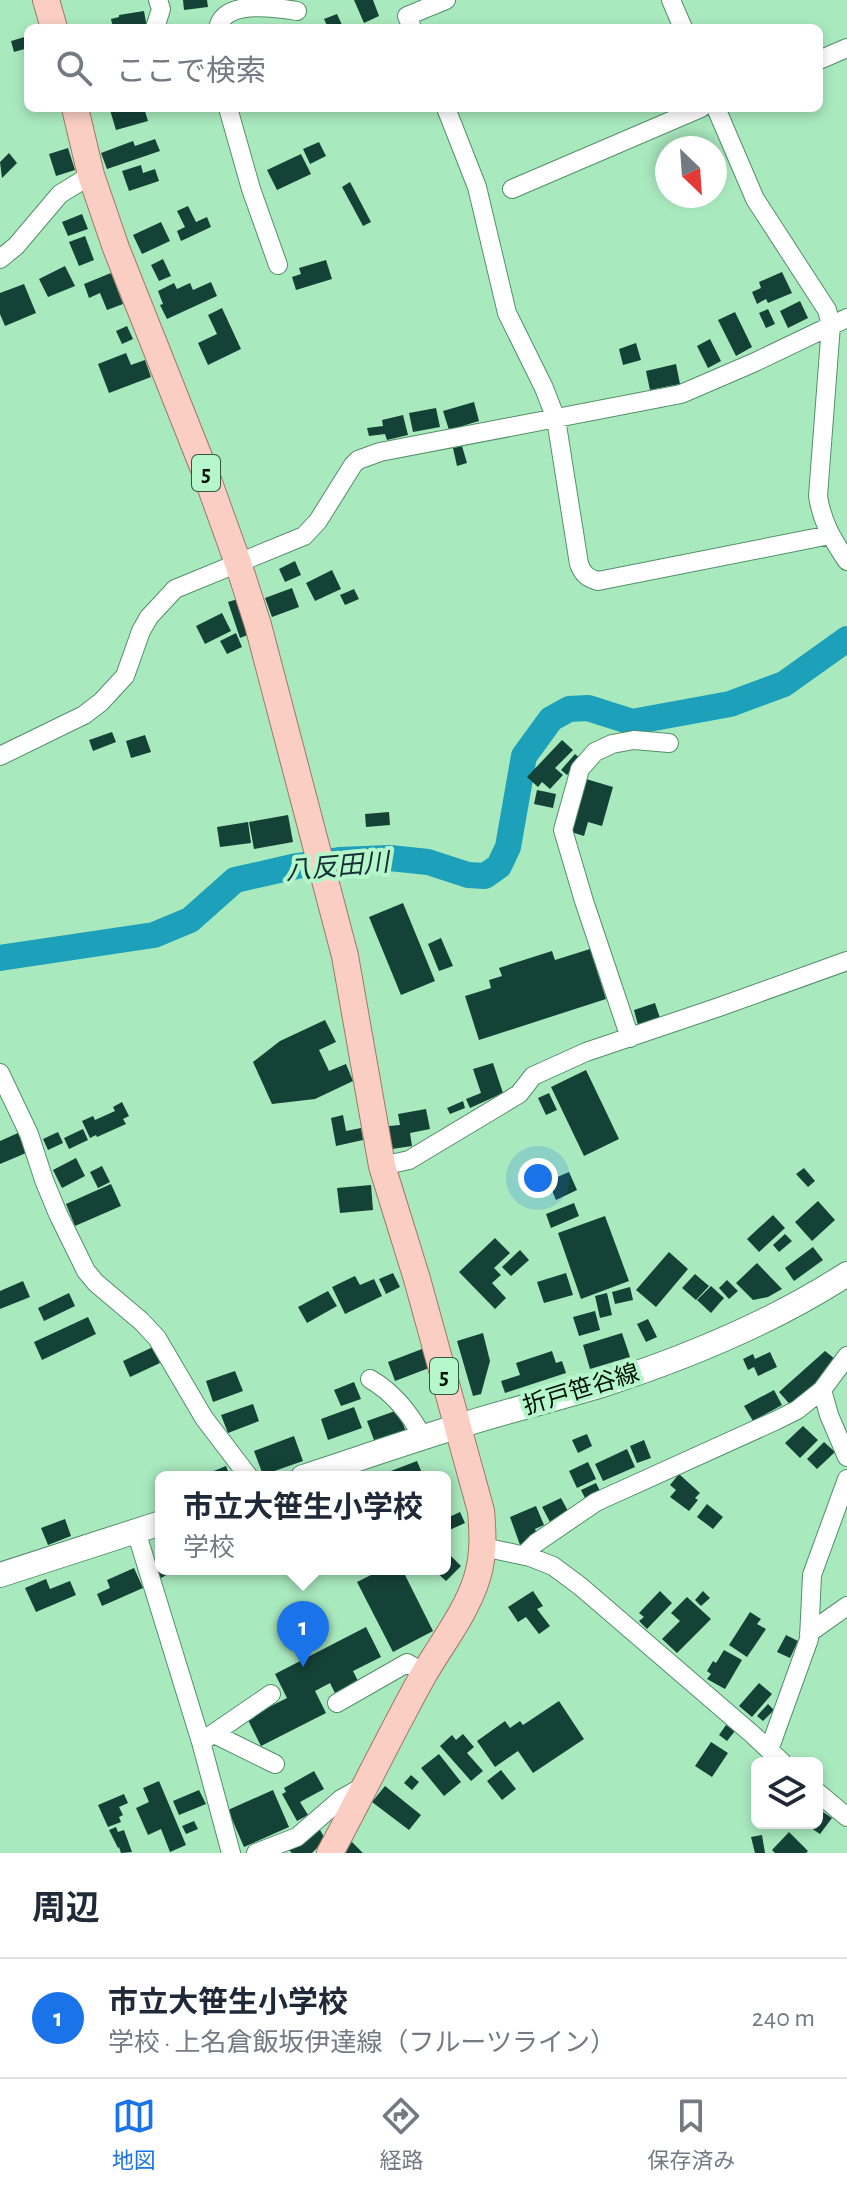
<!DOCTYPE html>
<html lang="ja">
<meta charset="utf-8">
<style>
:root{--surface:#fff;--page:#f2f2f3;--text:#1f2937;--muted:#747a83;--line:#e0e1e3;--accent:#1a73e8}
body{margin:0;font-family:"Alegreya Sans","Noto Sans JP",sans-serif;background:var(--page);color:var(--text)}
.controls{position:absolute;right:24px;bottom:24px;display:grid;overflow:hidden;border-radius:12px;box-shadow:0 4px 12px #0003}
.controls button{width:72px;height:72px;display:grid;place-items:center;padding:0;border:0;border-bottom:2px solid var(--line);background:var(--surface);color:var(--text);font:40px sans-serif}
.compass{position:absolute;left:655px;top:136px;width:72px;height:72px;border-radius:50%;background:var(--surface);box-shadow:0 4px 12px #0003;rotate:155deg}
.you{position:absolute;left:538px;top:1178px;width:28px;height:28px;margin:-20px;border:6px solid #fff;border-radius:50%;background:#1a73e8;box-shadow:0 0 0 12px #1a73e833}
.badge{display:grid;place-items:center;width:52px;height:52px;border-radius:50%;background:var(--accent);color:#fff;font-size:26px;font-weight:700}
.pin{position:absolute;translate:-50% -66px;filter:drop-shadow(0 2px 4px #0008)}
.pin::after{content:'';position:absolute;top:42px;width:28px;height:24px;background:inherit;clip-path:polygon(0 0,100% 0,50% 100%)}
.popup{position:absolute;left:155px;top:1471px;width:296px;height:104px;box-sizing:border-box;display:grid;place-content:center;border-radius:12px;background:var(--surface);filter:drop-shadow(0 2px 6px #0005);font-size:26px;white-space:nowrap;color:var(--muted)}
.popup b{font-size:30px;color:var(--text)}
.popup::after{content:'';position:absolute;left:50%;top:100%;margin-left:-16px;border:16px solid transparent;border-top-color:var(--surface)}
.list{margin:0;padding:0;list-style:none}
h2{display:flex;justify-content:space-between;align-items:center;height:104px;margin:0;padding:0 32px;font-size:34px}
h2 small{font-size:26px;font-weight:400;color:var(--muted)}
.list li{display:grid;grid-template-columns:52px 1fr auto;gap:24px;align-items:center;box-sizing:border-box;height:120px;padding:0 32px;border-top:2px solid var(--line)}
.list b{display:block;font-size:30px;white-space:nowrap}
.list p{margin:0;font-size:26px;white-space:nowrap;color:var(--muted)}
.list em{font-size:26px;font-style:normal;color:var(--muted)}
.icon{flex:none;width:44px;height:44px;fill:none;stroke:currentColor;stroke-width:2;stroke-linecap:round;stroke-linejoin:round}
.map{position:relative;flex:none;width:847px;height:1853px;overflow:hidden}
.search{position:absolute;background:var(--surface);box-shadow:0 4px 12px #0003;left:24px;right:24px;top:24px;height:88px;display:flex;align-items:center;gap:20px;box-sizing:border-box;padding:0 28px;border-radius:12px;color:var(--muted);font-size:30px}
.sheet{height:224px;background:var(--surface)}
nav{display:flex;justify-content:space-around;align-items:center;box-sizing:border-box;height:112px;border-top:2px solid var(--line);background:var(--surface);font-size:22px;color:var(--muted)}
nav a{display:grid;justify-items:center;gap:4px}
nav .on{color:var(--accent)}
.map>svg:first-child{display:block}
</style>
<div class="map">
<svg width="847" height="1853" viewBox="0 0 847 1853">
<rect width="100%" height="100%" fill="#a9e9be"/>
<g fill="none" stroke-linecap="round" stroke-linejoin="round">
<!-- river -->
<path stroke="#1da0b9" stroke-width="26" d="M 0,958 L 154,935 L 190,920 L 235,880 L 297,866 L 339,860 L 390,858 L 428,862 L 468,875 L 485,876 L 499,866 L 508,847 L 524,756 L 551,719 L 569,709 L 588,708 L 632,722 L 730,704 L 784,684 L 847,639"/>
</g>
<!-- building -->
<path fill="#154237" d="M 183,0 L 207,0 L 208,7 L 184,10 Z
M 354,0 L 373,0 L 379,16 L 364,23 Z
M 144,11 L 147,28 L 113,28 L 111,19 L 119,17 L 119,15 Z
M 337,14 L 342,25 L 328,28 L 324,19 Z
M 28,36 L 28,48 L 14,52 L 11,41 Z
M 118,108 L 144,108 L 148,121 L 116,130 L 110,110 Z
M 155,139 L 160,151 L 107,169 L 101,153 L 133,141 L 135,146 Z
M 319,142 L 326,156 L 310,164 L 303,149 Z
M 68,148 L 75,170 L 56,176 L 49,154 Z
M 9,153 L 17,163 L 2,178 L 0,162 Z
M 301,154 L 311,174 L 277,190 L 267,170 Z
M 141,165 L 143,173 L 155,169 L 159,181 L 129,191 L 122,171 Z
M 350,182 L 371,222 L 363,226 L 342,187 Z
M 188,206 L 196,222 L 207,217 L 211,227 L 181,241 L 177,231 L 185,227 L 177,211 Z
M 82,214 L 88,229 L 68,236 L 62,222 Z
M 161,222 L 170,241 L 142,254 L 133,235 Z
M 85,236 L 94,260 L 79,266 L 69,242 Z
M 163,259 L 171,276 L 159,281 L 151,265 Z
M 326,260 L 332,279 L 296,290 L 292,277 L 301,274 L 299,268 Z
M 65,266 L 75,286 L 48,297 L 39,279 Z
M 782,272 L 792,293 L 768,303 L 766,299 L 757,304 L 752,292 L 761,288 L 759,282 Z
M 111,273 L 123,304 L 107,310 L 100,293 L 89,298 L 84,284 Z
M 211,282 L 217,296 L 167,319 L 160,305 L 163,304 L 158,291 L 174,283 L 177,289 L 190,283 L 193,290 Z
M 24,284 L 36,313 L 5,326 L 0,314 L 0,293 Z
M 800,301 L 808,318 L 788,328 L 780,311 Z
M 222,308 L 241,349 L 208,365 L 198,343 L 217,334 L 208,315 Z
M 768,309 L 775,324 L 766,328 L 759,313 Z
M 735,312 L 752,347 L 736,356 L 718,320 Z
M 127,326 L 133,339 L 122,344 L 116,331 Z
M 710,339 L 721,361 L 708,368 L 697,346 Z
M 636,343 L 641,360 L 623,365 L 619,349 Z
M 126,353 L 131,365 L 145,360 L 151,377 L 109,393 L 98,364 Z
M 676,364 L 680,384 L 650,390 L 646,371 Z
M 474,402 L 479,421 L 449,430 L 443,411 Z
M 436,408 L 440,427 L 413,432 L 409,413 Z
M 403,415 L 408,435 L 387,440 L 385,434 L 369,436 L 367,428 L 383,426 L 382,420 Z
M 462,446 L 467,463 L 457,466 L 453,448 Z
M 295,561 L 301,575 L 285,582 L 279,569 Z
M 332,570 L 341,589 L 315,601 L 306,583 Z
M 292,588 L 299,607 L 272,617 L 265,598 Z
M 354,589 L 359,599 L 345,605 L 340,595 Z
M 238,599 L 250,634 L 240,638 L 228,602 Z
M 222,613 L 231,631 L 205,644 L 196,626 Z
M 236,633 L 242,647 L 227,654 L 220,641 Z
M 112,732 L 116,742 L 93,751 L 89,740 Z
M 145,735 L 151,752 L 131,758 L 126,741 Z
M 562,740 L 573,750 L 555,768 L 563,775 L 550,789 L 542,782 L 538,787 L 527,777 Z
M 575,754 L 582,760 L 567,775 L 561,770 Z
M 586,779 L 613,787 L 602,826 L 588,822 L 584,836 L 571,832 Z
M 537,790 L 556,794 L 553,808 L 534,804 Z
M 389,812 L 390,825 L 366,827 L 365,814 Z
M 288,815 L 293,842 L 254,849 L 249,822 Z
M 248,822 L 251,843 L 220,847 L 217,827 Z
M 403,903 L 435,981 L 401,995 L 369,917 Z
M 441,938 L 453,966 L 439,971 L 428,944 Z
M 590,949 L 606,999 L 479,1040 L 465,996 L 491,988 L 489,980 L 502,976 L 499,968 L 552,951 L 555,960 Z
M 655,1003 L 660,1018 L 638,1025 L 634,1010 Z
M 325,1020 L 336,1042 L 319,1050 L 329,1071 L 346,1064 L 353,1081 L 315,1099 L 272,1104 L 253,1062 L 280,1041 Z
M 493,1063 L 503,1093 L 470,1108 L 466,1099 L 481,1093 L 473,1069 Z
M 586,1070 L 619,1139 L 584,1156 L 551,1087 Z
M 549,1093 L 557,1110 L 546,1115 L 538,1098 Z
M 463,1101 L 465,1108 L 450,1114 L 447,1108 Z
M 122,1102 L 129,1116 L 123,1119 L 126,1124 L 97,1137 L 96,1135 L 90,1138 L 82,1121 L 93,1116 L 95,1120 L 115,1111 L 113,1107 Z
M 426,1109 L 430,1129 L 410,1133 L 412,1146 L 392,1149 L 389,1126 L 400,1125 L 398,1114 Z
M 343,1115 L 346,1131 L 361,1128 L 363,1140 L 336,1146 L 331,1118 Z
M 83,1129 L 88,1140 L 69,1149 L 64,1138 Z
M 58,1132 L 63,1143 L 48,1150 L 43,1139 Z
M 18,1133 L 26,1153 L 0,1164 L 0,1141 Z
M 76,1158 L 85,1176 L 62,1188 L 53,1170 Z
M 102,1166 L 110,1182 L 98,1188 L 90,1172 Z
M 804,1168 L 815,1181 L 808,1187 L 796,1174 Z
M 569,1172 L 577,1190 L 556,1200 L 548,1181 Z
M 111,1184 L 121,1206 L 75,1226 L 66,1204 Z
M 371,1185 L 373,1210 L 340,1213 L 337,1188 Z
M 818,1201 L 835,1220 L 812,1241 L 795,1222 Z
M 574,1203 L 579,1216 L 551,1228 L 546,1214 Z
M 773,1215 L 785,1228 L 759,1252 L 747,1239 Z
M 605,1216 L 629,1281 L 581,1299 L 558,1233 Z
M 785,1234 L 792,1241 L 779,1252 L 773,1245 Z
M 495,1238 L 510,1253 L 494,1268 L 501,1275 L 492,1283 L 506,1298 L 495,1309 L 459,1272 Z
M 813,1247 L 823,1260 L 794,1281 L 785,1268 Z
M 520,1250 L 529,1260 L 511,1276 L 502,1267 Z
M 669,1252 L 688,1269 L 656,1307 L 636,1290 Z
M 757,1263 L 782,1289 L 768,1297 L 753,1300 L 736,1283 Z
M 393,1273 L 400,1287 L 386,1294 L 379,1279 Z
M 566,1273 L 573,1295 L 544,1303 L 537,1282 Z
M 695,1274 L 709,1286 L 696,1300 L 682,1288 Z
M 355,1276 L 360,1285 L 374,1279 L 382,1296 L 345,1314 L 332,1287 Z
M 727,1280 L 738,1291 L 729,1299 L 719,1288 Z
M 23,1281 L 30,1297 L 0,1309 L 0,1291 Z
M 711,1286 L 724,1298 L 711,1313 L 697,1300 Z
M 630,1287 L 633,1300 L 615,1304 L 612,1292 Z
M 328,1291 L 337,1306 L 307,1323 L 298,1307 Z
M 69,1293 L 75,1306 L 44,1321 L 38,1308 Z
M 607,1293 L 612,1315 L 600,1318 L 595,1296 Z
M 595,1311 L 600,1330 L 579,1336 L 573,1317 Z
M 88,1317 L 96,1334 L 42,1360 L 34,1342 Z
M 648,1319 L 657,1337 L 646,1342 L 637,1324 Z
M 483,1333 L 490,1361 L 481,1394 L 473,1396 L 457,1341 Z
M 622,1333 L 630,1357 L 590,1369 L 583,1345 Z
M 153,1347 L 160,1363 L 130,1377 L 123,1361 Z
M 422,1349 L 429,1368 L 395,1381 L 388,1362 Z
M 552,1351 L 556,1363 L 562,1361 L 566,1373 L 505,1393 L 501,1381 L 520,1375 L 516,1363 Z
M 825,1351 L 835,1359 L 815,1385 L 793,1408 L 779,1392 Z
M 770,1352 L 777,1367 L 758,1376 L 754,1367 L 748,1370 L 743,1359 L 753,1354 L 755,1359 Z
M 235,1371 L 243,1391 L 213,1402 L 206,1381 Z
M 354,1382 L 361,1399 L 341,1406 L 334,1390 Z
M 774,1390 L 782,1405 L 753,1421 L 744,1406 Z
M 253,1404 L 259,1421 L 228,1433 L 221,1415 Z
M 354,1407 L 362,1428 L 328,1440 L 321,1419 Z
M 398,1410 L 406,1432 L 375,1443 L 367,1421 Z
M 803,1426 L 818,1440 L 800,1458 L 785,1443 Z
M 587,1434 L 592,1446 L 578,1453 L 572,1440 Z
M 294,1436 L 303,1461 L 263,1475 L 254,1451 Z
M 644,1440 L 651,1458 L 637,1463 L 630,1446 Z
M 824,1442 L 835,1452 L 817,1469 L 807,1459 Z
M 627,1449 L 635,1467 L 603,1481 L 595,1464 Z
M 417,1461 L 422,1473 L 412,1477 L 384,1477 L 383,1474 Z
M 588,1462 L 596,1479 L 577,1488 L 569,1471 Z
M 226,1466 L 230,1477 L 199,1477 Z
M 679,1474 L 700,1493 L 695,1498 L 698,1500 L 689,1511 L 670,1497 L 676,1490 L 670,1485 Z
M 596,1483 L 601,1493 L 586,1500 L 581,1490 Z
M 561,1498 L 569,1513 L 550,1522 L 542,1507 Z
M 707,1504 L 723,1517 L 713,1529 L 697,1517 Z
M 536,1506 L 544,1525 L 535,1529 L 538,1536 L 520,1545 L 510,1517 Z
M 460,1512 L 465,1523 L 445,1532 L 445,1519 Z
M 65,1519 L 71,1536 L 48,1545 L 41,1528 Z
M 449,1554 L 461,1566 L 446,1581 L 433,1569 L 445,1569 L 445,1558 Z
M 161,1558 L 161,1569 L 178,1569 L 159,1579 L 151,1564 Z
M 134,1568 L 143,1588 L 102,1606 L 97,1594 L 110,1588 L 107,1580 Z
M 383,1569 L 402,1569 L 433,1631 L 393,1652 L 357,1582 Z
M 46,1579 L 50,1589 L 70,1581 L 76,1595 L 36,1612 L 25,1588 Z
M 533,1591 L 543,1606 L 537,1609 L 550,1626 L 539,1634 L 526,1617 L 518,1622 L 508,1607 Z
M 660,1591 L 672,1603 L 647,1629 L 639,1621 L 644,1617 L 639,1613 Z
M 703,1591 L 710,1598 L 701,1606 L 695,1600 Z
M 687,1597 L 711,1619 L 677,1653 L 662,1639 L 680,1621 L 671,1613 Z
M 750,1612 L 761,1619 L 757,1624 L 766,1629 L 747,1657 L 729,1645 Z
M 366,1627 L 381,1657 L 353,1671 L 359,1683 L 336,1695 L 330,1683 L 315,1691 L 326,1713 L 261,1746 L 247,1718 L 287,1698 L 275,1674 Z
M 786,1635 L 798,1641 L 790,1658 L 777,1652 Z
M 724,1650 L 742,1660 L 725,1689 L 707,1679 L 711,1674 L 707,1671 L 713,1661 L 716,1663 Z
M 759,1683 L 772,1694 L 752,1717 L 739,1706 Z
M 559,1701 L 584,1739 L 533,1773 L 518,1751 L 495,1767 L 477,1741 L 505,1721 L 510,1728 L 520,1721 L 523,1725 Z
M 768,1704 L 774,1710 L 763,1721 L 757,1716 Z
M 726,1725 L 735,1731 L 727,1741 L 719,1735 Z
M 463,1734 L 474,1747 L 467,1753 L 483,1771 L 471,1781 L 440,1746 L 452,1735 L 456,1740 Z
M 711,1742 L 728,1753 L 712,1777 L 695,1766 Z
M 439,1754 L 461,1782 L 444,1796 L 421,1768 Z
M 501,1770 L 516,1789 L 502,1800 L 487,1781 Z
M 314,1771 L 324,1789 L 300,1802 L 308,1815 L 297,1821 L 282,1794 L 286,1792 L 284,1788 Z
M 411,1775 L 419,1782 L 412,1790 L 404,1783 Z
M 159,1781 L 186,1845 L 170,1852 L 161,1829 L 148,1835 L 136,1808 L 149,1802 L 143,1788 Z
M 385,1786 L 421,1815 L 409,1830 L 372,1802 Z
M 199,1790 L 206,1804 L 179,1815 L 173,1801 Z
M 273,1790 L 289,1827 L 244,1847 L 228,1810 Z
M 124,1794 L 128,1803 L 119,1807 L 123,1815 L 119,1817 L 121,1822 L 108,1827 L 98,1805 Z
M 820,1810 L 832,1818 L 820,1834 L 808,1826 L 810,1823 L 817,1823 L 817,1814 Z
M 194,1821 L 198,1829 L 186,1834 L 182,1826 Z
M 116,1827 L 118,1832 L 124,1830 L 132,1852 L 121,1853 L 119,1847 L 118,1848 L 109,1830 Z
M 319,1828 L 325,1839 L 315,1850 L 312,1853 L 292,1853 L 289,1850 Z
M 789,1832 L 808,1851 L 806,1853 L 775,1853 L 772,1850 Z
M 762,1835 L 765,1853 L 755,1853 L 751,1837 Z
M 352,1842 L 363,1853 L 345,1853 L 343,1851 Z"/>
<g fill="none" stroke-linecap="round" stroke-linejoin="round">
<defs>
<path id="street" d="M 671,0 L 683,28
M 155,28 L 161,9 L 158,0
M 218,28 C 224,0 273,7 297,11
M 412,28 L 407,16 L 446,0
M 819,60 L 847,48
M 228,108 L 251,189 L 278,265
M 446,108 L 477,187 L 507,313 L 544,388 L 556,419 L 579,564 C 583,574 587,578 598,581 L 830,535
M 716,108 L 755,199 L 827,310 L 831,325 L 818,496 C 822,522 832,539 847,561
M 512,189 L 701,108
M 0,259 L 16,246 L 60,194 L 91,175
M 0,756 L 84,715 L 101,702 L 125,676 L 141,631 L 149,617 L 175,589 L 304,536 L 318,521 L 353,465 L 358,460 L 380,452 L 681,394 L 753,363 L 847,318
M 630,1038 L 584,901 L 563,830 L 580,769 L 595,752 L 612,744 L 634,740 L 669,743
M 0,1073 L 29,1134 L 44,1180 L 58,1214 L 86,1271 L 96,1283 L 141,1321 L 157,1338 L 204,1418 L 249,1477
M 382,1166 L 409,1160 L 519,1094 L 533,1076 L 586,1052 L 719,1007 L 847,961
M 847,1356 L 822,1390 L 829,1415 L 847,1457
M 370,1379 C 394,1393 410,1413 423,1438
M 136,1531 L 201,1742 L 231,1853
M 483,1547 L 530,1557 L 553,1566 L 580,1586 L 752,1734 L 783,1763
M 524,1555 L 536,1543 L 596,1502 L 775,1421 L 797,1410 L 822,1390
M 809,1633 L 847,1606
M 337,1703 L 407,1663 L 425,1673
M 214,1734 L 275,1764
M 201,1742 L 271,1694
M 769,1750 L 809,1639 L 812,1575 L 847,1479
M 817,1792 L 847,1817
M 256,1853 L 297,1837 L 341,1799 L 366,1785"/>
<path id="secondary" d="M 303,1477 C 355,1460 407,1442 459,1426 C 507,1411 556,1399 605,1384 C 688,1357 773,1322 847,1274
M 0,1575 L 161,1523"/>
<path id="primary" d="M 46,0 L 54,28
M 75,108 L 91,175 L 116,248 L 207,477 L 238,563 L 258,625 L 345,956 L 382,1166 L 417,1279 L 481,1511 C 483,1534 484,1555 477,1578 C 466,1613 442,1643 424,1674 C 391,1733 362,1794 330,1853"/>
</defs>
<!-- street casing -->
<use href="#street" stroke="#539069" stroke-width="20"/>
<!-- secondary casing -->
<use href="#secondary" stroke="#539069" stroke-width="26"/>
<!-- primary casing -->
<use href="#primary" stroke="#a17766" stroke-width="28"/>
<!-- street -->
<use href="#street" stroke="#fff" stroke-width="18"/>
<!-- secondary -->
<use href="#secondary" stroke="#fff" stroke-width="24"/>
<!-- primary -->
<use href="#primary" stroke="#facec3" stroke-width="26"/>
</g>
<g text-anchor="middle" stroke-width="8" stroke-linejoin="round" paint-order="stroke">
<!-- shield labels -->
<g fill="#b6f6cb" stroke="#375640" stroke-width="2">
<rect x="192" y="455" width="28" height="36" rx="6"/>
<rect x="430" y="1358" width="28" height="36" rx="6"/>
</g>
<g font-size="22" font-weight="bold" fill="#001205">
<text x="206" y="481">5</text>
<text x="444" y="1384">5</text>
</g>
<!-- street labels -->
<g font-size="24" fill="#001205" stroke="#b6f6cb">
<text transform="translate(581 1389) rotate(-17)" y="8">折戸笹谷線</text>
</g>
<!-- water labels -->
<g font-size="26" font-style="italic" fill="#152f35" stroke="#b6f6cb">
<text transform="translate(337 866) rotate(-5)" y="9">八反田川</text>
</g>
</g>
</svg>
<div class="controls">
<button><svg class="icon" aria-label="layers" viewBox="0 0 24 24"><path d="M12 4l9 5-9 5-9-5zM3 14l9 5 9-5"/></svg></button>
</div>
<svg class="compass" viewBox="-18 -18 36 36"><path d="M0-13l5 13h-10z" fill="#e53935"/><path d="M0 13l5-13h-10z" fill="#747a83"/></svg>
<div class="you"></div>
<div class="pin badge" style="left:303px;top:1667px">1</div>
<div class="popup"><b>市立大笹生小学校</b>学校</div>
<div class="search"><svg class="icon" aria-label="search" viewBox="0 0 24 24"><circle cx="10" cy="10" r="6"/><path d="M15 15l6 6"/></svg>ここで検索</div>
</div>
<section class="sheet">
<h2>周辺<small></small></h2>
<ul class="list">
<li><span class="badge">1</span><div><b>市立大笹生小学校</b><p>学校 · 上名倉飯坂伊達線（フルーツライン）</p></div><em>240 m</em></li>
</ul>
</section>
<nav>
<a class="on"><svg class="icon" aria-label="map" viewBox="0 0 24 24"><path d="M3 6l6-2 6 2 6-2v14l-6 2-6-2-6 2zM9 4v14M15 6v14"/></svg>地図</a>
<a><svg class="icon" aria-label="directions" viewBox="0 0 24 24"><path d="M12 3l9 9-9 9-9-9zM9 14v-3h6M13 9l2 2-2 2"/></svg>経路</a>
<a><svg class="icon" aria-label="saved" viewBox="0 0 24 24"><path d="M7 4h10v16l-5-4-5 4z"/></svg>保存済み</a>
</nav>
